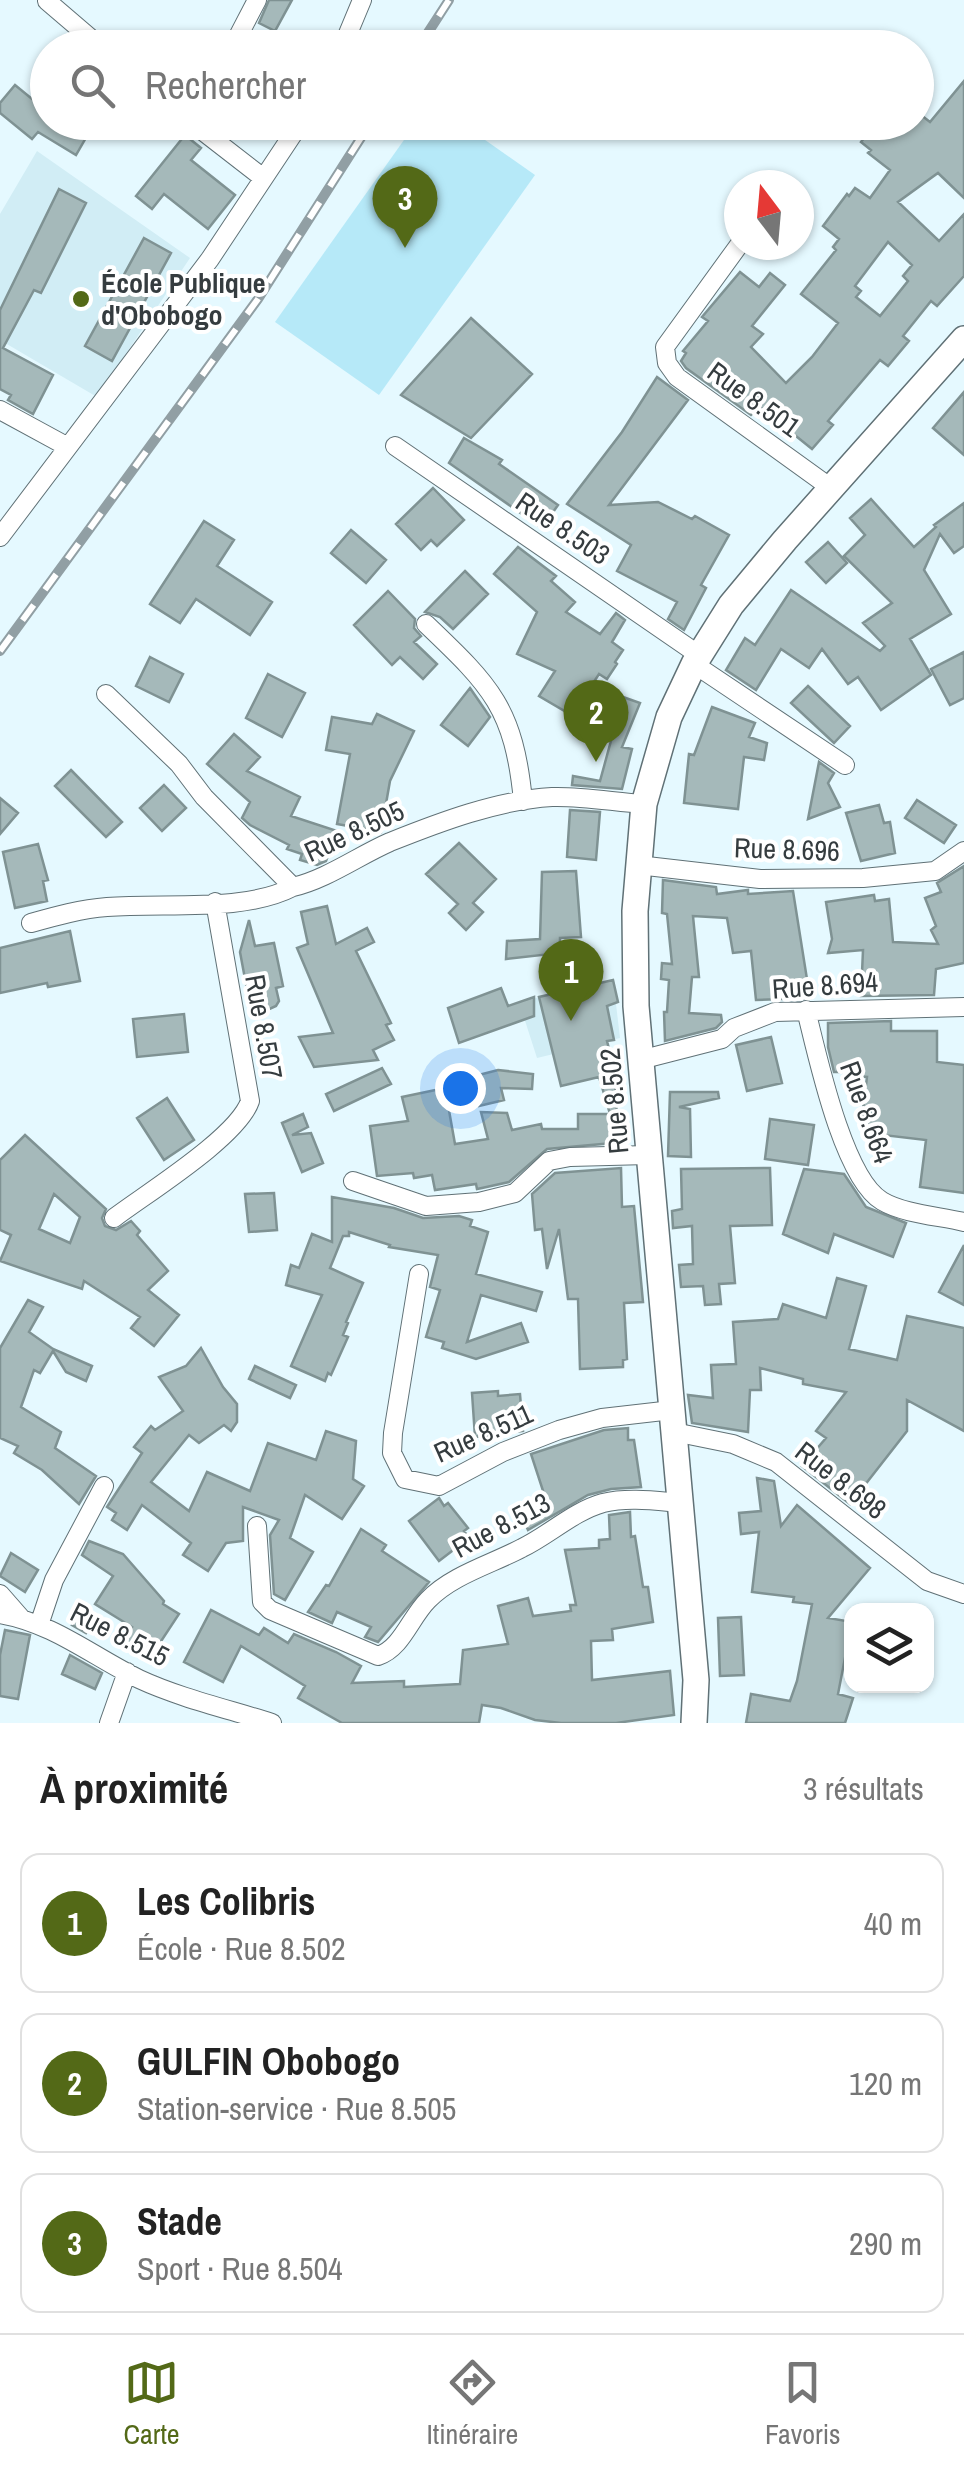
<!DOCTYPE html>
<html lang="fr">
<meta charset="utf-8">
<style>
:root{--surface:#fff;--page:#f2f2f2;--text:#222;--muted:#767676;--line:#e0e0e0;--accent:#536917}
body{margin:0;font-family:"Archivo Narrow",sans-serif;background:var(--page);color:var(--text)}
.controls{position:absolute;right:30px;bottom:30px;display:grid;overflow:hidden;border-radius:20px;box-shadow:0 2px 8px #0004}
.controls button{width:90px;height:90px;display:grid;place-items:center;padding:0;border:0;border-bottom:2px solid var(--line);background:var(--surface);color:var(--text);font:50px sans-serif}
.compass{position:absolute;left:724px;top:170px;width:90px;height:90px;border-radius:50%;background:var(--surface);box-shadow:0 2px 8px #0004;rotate:344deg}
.you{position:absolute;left:460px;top:1088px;width:35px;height:35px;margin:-25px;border:8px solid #fff;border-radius:50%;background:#1a73e8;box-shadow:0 0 0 15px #1a73e833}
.badge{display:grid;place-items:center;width:65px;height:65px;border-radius:50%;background:var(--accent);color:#fff;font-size:32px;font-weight:700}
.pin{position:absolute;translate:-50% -82px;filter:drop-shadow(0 2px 5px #0008)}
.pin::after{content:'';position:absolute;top:52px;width:35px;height:30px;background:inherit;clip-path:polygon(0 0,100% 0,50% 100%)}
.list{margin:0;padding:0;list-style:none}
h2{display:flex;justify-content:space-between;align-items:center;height:130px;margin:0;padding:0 40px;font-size:42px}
h2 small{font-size:32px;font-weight:400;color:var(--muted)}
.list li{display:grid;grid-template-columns:65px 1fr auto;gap:30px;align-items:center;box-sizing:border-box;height:140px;margin:0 20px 20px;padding:0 20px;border:2px solid var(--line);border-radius:20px}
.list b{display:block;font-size:38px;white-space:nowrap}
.list p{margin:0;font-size:32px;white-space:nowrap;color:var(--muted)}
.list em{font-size:32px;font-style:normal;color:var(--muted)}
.icon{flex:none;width:55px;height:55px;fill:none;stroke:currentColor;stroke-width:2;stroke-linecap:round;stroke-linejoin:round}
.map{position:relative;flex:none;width:964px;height:1723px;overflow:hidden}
.search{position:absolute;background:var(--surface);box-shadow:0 2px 8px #0004;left:30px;right:30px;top:30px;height:110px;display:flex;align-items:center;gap:25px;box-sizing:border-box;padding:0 35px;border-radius:55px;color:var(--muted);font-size:38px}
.sheet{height:610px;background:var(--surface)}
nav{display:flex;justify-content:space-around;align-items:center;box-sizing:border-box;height:140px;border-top:2px solid var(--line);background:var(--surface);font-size:28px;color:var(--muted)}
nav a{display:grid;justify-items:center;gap:5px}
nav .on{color:var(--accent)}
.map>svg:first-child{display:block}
</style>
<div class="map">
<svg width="964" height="1723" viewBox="0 0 964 1723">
<rect width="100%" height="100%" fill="#e5f9ff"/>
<!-- built -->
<path fill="#d1edf5" d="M 37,151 L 190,258 L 97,397 L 0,340 L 0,214 Z
M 613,980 L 618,1002 L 616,1004 L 620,1038 L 537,1058 L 519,1002 Z"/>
<!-- green -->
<path fill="#b6e9f8" d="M 416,123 L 461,123 L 535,175 L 379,395 L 275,322 Z"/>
<!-- building -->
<path fill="#a5b9ba" stroke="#7f9293" stroke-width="2.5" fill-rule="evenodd" d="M 269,0 L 292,0 L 275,31 L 259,23 Z
M 964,81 L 964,198 L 938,173 L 898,202 L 939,241 L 964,214 L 964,276 L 937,306 L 931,301 L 903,336 L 909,341 L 888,366 L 880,360 L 828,421 L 833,425 L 812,449 L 760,407 L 751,415 L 686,368 L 681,361 L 686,353 L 683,351 L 708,321 L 702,317 L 740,272 L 759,287 L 770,273 L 785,285 L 752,326 L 763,334 L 751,347 L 786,383 L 812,357 L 838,323 L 801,294 L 836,250 L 833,247 L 839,239 L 823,226 L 847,194 L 849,196 L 855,188 L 870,198 L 890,170 L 868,153 L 871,150 L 861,142 L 876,122 L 916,122 L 916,111 L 930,122 ZM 888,242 L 912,265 L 903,276 L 908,281 L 880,316 L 856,297 L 861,291 L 855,286 Z
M 15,85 L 48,112 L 48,122 L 95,122 L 76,155 L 38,132 L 32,139 L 0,113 L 0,103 Z
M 185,135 L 201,148 L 191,160 L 235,195 L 208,229 L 164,194 L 152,209 L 136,196 Z
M 59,189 L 86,203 L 41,293 L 34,290 L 3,348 L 53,375 L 33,414 L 8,400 L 11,395 L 0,389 L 0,310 Z
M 144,238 L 171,253 L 112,361 L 85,346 Z
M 471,318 L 532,374 L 471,438 L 401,395 Z
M 657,377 L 688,400 L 609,505 L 658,502 L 692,519 L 695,516 L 729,535 L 701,585 L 706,588 L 684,630 L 668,619 L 677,602 L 617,571 L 631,545 L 567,504 L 622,432 Z
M 964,392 L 964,455 L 933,428 Z
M 464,438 L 502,460 L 499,464 L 558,505 L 542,528 L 449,463 Z
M 433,488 L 464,520 L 437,546 L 431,540 L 421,550 L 396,524 Z
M 871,499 L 914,547 L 936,527 L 934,525 L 964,503 L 964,546 L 954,553 L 940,534 L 924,570 L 951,614 L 910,639 L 931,675 L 881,710 L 858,677 L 848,684 L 822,649 L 809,668 L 781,649 L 756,690 L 726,670 L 745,638 L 755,645 L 791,590 L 880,651 L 885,646 L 863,623 L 892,603 L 844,556 L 865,535 L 850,518 Z
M 204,521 L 234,540 L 217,566 L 272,602 L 250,635 L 196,599 L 180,623 L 150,604 Z
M 351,530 L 386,560 L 366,583 L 331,553 Z
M 828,542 L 847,563 L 826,583 L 806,562 Z
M 518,547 L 556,576 L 551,581 L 575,602 L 566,612 L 600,634 L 616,613 L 625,620 L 612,642 L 623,650 L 615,662 L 617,664 L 607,679 L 599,674 L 590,688 L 586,685 L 568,713 L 539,696 L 555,671 L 517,654 L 537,612 L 494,574 Z
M 465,571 L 488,594 L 453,629 L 440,617 L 425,612 Z
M 388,591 L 415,619 L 414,628 L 421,636 L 414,642 L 437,664 L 423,679 L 400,657 L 392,665 L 354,625 Z
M 964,652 L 964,698 L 950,705 L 931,669 Z
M 150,657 L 183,674 L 169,702 L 136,686 Z
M 268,674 L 305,693 L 282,737 L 246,718 Z
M 808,686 L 850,726 L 834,743 L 791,703 Z
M 470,688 L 490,717 L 468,746 L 441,725 Z
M 623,697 L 640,703 L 622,747 L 632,749 L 622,789 L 572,785 L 573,776 L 600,781 Z
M 712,707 L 755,723 L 749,737 L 767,743 L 764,760 L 744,757 L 738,809 L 684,803 L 689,754 L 694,755 Z
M 377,714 L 414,731 L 390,781 L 381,832 L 337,824 L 350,754 L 326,750 L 332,717 L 372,724 Z
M 234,734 L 260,757 L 247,771 L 300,797 L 291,816 L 337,831 L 326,861 L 317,865 L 300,860 L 302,854 L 287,849 L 289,845 L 250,825 L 242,818 L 250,802 L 207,764 Z
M 819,762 L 834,773 L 828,783 L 840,807 L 808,819 Z
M 71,770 L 122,822 L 106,837 L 55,786 Z
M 164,785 L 186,808 L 162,831 L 140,808 Z
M 0,798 L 18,813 L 0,834 Z
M 917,800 L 956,825 L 944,843 L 905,818 Z
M 879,805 L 884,823 L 890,822 L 895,853 L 861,861 L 846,813 Z
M 570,810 L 600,812 L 596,860 L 567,857 Z
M 459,843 L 496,879 L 473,903 L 483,912 L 466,930 L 449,913 L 458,904 L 426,874 Z
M 38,844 L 48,880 L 43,881 L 47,901 L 15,908 L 3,852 Z
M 964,866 L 964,963 L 936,969 L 934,995 L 861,996 L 863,950 L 828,953 L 832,939 L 826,902 L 874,895 L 875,901 L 889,899 L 893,942 L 938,944 L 931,930 L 936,926 L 925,898 L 941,892 L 937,883 Z
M 576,871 L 581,937 L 560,938 L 560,953 L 506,959 L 507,941 L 540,939 L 542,872 Z
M 663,880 L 716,887 L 717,894 L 748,890 L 748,894 L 793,891 L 810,998 L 756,1000 L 751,951 L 733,953 L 727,918 L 693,916 L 699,977 L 692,977 L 689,1013 L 721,1015 L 722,1022 L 716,1028 L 665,1041 L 664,1012 L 667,1012 L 669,980 L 661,979 L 662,963 L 672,964 L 667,914 L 662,913 Z
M 327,906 L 336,944 L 367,928 L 374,942 L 356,951 L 391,1023 L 386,1025 L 394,1040 L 373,1050 L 378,1060 L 314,1067 L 299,1037 L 333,1033 L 297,948 L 308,944 L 301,912 Z
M 249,920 L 255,946 L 274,943 L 283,986 L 276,988 L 279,1001 L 276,1006 L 263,1012 L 248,995 L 240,952 Z
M 70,931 L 80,981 L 48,987 L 47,983 L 0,993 L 0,948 Z
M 613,980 L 618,1002 L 607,1006 L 614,1040 L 607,1041 L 614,1068 L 617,1115 L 612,1116 L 613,1143 L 547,1149 L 509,1182 L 482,1188 L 477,1189 L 476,1184 L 435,1190 L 432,1175 L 414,1178 L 413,1173 L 377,1176 L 370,1126 L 408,1121 L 402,1097 L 445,1088 L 455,1144 L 488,1139 L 481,1112 L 507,1113 L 512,1130 L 541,1124 L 542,1129 L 578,1129 L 578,1114 L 610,1114 L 599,1077 L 561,1086 L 539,997 Z
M 501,988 L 508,1006 L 534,997 L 534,1016 L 459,1043 L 448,1008 Z
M 184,1014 L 188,1052 L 137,1057 L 133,1019 Z
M 891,1021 L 891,1031 L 937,1031 L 937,1062 L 964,1065 L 964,1193 L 920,1187 L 926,1140 L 866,1133 L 868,1118 L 862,1117 L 867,1077 L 853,1076 L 853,1072 L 834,1072 L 828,1047 L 828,1023 Z
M 771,1037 L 782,1083 L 747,1091 L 736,1045 Z
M 382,1068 L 391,1084 L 334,1111 L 326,1094 Z
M 498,1070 L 533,1074 L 532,1089 L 501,1088 L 504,1100 L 479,1106 L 471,1077 Z
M 670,1092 L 718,1092 L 719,1098 L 679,1107 L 690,1109 L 691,1157 L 668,1156 Z
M 167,1098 L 194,1140 L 164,1160 L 137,1118 Z
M 303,1114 L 308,1127 L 292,1135 L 311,1133 L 323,1163 L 302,1172 L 282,1123 Z
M 770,1119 L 814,1125 L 808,1165 L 765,1159 Z
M 25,1135 L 106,1209 L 102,1218 L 105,1226 L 116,1230 L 131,1221 L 140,1231 L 137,1235 L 168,1271 L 148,1290 L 179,1315 L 154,1346 L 131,1328 L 140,1317 L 84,1281 L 82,1289 L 0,1261 L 11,1235 L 0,1230 L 0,1160 ZM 54,1194 L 80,1217 L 70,1243 L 39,1229 Z
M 621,1168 L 622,1207 L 634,1206 L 643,1302 L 624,1303 L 627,1359 L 623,1360 L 623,1367 L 580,1369 L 578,1299 L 568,1299 L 559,1229 L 547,1269 L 542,1229 L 535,1230 L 532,1194 L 555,1173 Z
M 770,1168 L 772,1225 L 730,1226 L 735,1283 L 719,1284 L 721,1304 L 705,1305 L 703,1286 L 681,1287 L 679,1265 L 693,1264 L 692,1226 L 673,1228 L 672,1211 L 682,1209 L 681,1169 Z
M 804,1169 L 844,1174 L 866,1207 L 906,1223 L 893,1257 L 834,1234 L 828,1253 L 783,1234 Z
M 274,1193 L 277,1230 L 249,1232 L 245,1194 Z
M 332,1197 L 394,1208 L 423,1218 L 459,1216 L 472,1220 L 470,1226 L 488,1232 L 476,1274 L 542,1292 L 536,1311 L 481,1295 L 467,1342 L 521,1323 L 528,1342 L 476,1359 L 442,1348 L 444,1342 L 426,1337 L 440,1290 L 430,1287 L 438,1255 L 389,1247 L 390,1245 L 349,1232 L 349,1236 L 343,1236 L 330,1268 L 363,1283 L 346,1322 L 348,1323 L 343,1335 L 348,1337 L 331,1375 L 328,1373 L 325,1381 L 291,1366 L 322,1295 L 286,1285 L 291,1265 L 299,1268 L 312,1234 L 332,1242 Z
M 964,1245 L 964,1305 L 939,1292 Z
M 837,1278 L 866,1286 L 849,1349 L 897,1360 L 907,1316 L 964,1328 L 964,1431 L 907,1400 L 907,1431 L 850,1504 L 802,1466 L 826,1438 L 816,1431 L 846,1392 L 803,1384 L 803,1379 L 760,1368 L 761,1390 L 750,1390 L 748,1432 L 692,1423 L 688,1395 L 713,1398 L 711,1365 L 736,1364 L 733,1322 L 778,1319 L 783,1304 L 826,1318 Z
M 28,1300 L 43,1307 L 29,1332 L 53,1349 L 92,1366 L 86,1381 L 66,1372 L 53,1351 L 40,1373 L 34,1370 L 21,1407 L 61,1432 L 55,1448 L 96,1476 L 79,1504 L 42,1470 L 14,1453 L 18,1446 L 0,1438 L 0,1348 Z
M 201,1348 L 223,1387 L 237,1404 L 237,1422 L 231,1431 L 224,1425 L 199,1443 L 189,1435 L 151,1482 L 189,1511 L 207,1472 L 250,1491 L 268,1443 L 316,1460 L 326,1431 L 356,1441 L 353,1479 L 364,1486 L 342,1519 L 305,1495 L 290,1538 L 313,1552 L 285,1600 L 274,1594 L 270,1535 L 279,1520 L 243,1507 L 243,1541 L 226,1543 L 208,1571 L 183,1555 L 191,1543 L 142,1505 L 127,1530 L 112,1520 L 116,1513 L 107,1507 L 142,1453 L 134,1447 L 151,1426 L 155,1430 L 183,1411 L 159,1377 L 186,1366 Z
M 255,1366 L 296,1385 L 290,1398 L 249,1379 Z
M 498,1391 L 498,1396 L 520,1394 L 523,1431 L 475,1437 L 472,1393 Z
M 628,1428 L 628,1440 L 634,1440 L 641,1487 L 611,1489 L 588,1495 L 528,1530 L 522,1516 L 548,1506 L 531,1454 L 604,1430 Z
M 757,1478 L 774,1481 L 781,1526 L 797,1505 L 870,1568 L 828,1618 L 852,1622 L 838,1694 L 853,1698 L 845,1723 L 746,1723 L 751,1694 L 790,1701 L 797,1681 L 812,1604 L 793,1602 L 794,1597 L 752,1592 L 759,1532 L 741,1534 L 739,1513 L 761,1511 Z
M 439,1498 L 444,1506 L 448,1503 L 468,1528 L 464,1531 L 469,1538 L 439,1561 L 409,1521 Z
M 630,1512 L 631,1537 L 635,1536 L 643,1587 L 648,1587 L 653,1622 L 612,1629 L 613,1640 L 591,1641 L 592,1680 L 670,1671 L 674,1715 L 616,1723 L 561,1723 L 535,1720 L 501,1708 L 482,1705 L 479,1723 L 342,1723 L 298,1698 L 305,1686 L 241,1646 L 223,1682 L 184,1662 L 211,1610 L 259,1635 L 264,1628 L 288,1643 L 294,1634 L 336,1652 L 361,1666 L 352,1683 L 404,1681 L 404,1687 L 460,1684 L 463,1650 L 508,1644 L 498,1606 L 528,1598 L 533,1616 L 571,1611 L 570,1605 L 576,1605 L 565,1550 L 599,1548 L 599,1540 L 610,1539 L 609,1515 Z
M 361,1529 L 386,1545 L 382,1551 L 429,1582 L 378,1642 L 365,1637 L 371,1627 L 337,1612 L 332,1623 L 308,1612 L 326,1585 L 329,1586 Z
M 89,1541 L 123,1554 L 164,1601 L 163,1604 L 179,1614 L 150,1658 L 123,1640 L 132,1627 L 95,1604 L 113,1576 L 82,1555 Z
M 11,1553 L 38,1570 L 25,1592 L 0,1576 Z
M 80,1613 L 94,1620 L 86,1633 L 72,1625 Z
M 741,1617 L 744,1675 L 720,1676 L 718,1618 Z
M 5,1630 L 30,1635 L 18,1699 L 0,1696 L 0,1655 Z
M 70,1655 L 102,1673 L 95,1689 L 62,1674 Z"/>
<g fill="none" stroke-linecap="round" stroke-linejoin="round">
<defs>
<path id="minor" d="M 47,1 L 102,48
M 232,48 L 257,0
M 342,48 L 362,0
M 191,122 L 262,177
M 739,245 L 665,347 L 667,363 L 677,377 L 831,488
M 0,410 L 68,447
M 395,446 L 699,655
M 0,537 L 210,259 L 301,122
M 426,624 C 491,686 514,708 523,801
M 694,664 L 845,765
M 106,694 L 179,764 L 204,797 L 293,887 C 327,879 358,856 390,842 C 440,822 498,800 552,797 C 582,796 614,802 644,804
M 638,865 L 760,879 L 863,878 L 935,871 L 964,851
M 31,923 C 56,916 81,909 107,907 C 164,902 243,913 293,887
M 806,1010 C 817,1054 843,1178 882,1201 C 904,1214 939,1216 964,1222
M 640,1060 L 722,1039 L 734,1028 L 775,1012 L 964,1007
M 353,1181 L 426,1206 L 479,1202 L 515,1193 L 549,1161 L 570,1157 L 648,1155
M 114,1218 C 147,1193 238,1137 250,1101 L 215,902
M 419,1274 L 393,1433 L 392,1453 L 405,1479 L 439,1486 L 503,1452 L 559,1430 L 602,1418 L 672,1410
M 674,1432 L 733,1444 L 776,1462 L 927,1581 L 964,1594
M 257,1526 L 262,1602 L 270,1610 L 378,1656 C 402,1648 410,1618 428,1600 C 452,1575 492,1564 522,1548 C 549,1535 574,1511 603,1503 C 628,1497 656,1501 681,1503
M 0,1594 L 21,1618
M 0,1614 C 53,1623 92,1656 139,1679 C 180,1698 228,1709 272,1723
M 39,1625 L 54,1580 L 104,1486
M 109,1723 L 127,1672"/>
<path id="secondary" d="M 694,1723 L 696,1680 L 636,1006 L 635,911 L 644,804 L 669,717 L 694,664 L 731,605 L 785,540 L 964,339"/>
</defs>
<!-- minor casing -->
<use href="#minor" stroke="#607176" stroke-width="20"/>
<!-- secondary casing -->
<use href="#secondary" stroke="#607176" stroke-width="28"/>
<!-- minor -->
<use href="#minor" stroke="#fff" stroke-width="18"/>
<!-- secondary -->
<use href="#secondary" stroke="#fff" stroke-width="25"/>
<defs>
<path id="rail" d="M 418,48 L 449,0
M 0,651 L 258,299 L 371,122"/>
</defs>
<!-- rail casing -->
<use href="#rail" stroke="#919fa4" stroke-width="10"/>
<!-- rail -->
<use href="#rail" stroke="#fff" stroke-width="6" stroke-dasharray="19" stroke-linecap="butt"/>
</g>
<!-- markers -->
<circle fill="#536917" stroke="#fff" stroke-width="4" cx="81" cy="299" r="10"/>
<g text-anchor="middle" stroke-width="8" stroke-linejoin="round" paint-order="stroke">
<!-- poi labels -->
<g font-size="28" font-weight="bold" fill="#353c3f" stroke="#fff" text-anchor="start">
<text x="101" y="293">École Publique<tspan x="101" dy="32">d'Obobogo</tspan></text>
</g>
<!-- street labels -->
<g font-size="28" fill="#353c3f" stroke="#fff">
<text transform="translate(754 399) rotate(36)" y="10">Rue 8.501</text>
<text transform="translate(563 528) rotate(34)" y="10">Rue 8.503</text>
<text transform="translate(354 831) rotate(-25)" y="10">Rue 8.505</text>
<text transform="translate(787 849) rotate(2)" y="10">Rue 8.696</text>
<text transform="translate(825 985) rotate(-4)" y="10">Rue 8.694</text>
<text transform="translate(264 1027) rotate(80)" y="10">Rue 8.507</text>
<text transform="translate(614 1101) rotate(-95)" y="10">Rue 8.502</text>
<text transform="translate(867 1112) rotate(70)" y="10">Rue 8.664</text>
<text transform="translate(483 1433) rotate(-24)" y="10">Rue 8.511</text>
<text transform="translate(841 1480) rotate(38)" y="10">Rue 8.698</text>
<text transform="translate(501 1525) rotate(-28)" y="10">Rue 8.513</text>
<text transform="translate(120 1634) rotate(27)" y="10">Rue 8.515</text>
</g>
</g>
</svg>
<div class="controls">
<button><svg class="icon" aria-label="layers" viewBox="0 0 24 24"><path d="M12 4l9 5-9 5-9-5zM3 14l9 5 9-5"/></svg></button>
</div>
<svg class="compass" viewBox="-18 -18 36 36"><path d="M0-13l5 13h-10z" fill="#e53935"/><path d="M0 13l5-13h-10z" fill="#767676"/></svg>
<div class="you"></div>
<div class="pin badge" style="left:571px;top:1021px">1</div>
<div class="pin badge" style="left:596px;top:762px">2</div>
<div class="pin badge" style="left:405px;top:248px">3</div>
<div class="search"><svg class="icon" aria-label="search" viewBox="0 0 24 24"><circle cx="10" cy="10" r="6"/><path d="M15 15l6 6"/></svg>Rechercher</div>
</div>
<section class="sheet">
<h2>À proximité<small>3 résultats</small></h2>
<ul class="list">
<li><span class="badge">1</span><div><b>Les Colibris</b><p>École · Rue 8.502</p></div><em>40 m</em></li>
<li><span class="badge">2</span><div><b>GULFIN Obobogo</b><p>Station-service · Rue 8.505</p></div><em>120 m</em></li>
<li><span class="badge">3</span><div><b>Stade</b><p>Sport · Rue 8.504</p></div><em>290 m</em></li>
</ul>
</section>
<nav>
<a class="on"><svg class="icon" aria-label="map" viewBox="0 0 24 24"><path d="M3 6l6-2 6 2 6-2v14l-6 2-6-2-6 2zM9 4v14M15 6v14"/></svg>Carte</a>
<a><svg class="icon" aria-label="directions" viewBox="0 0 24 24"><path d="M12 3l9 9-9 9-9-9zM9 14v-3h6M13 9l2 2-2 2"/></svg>Itinéraire</a>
<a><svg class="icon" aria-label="saved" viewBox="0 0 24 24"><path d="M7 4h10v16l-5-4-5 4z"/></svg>Favoris</a>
</nav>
